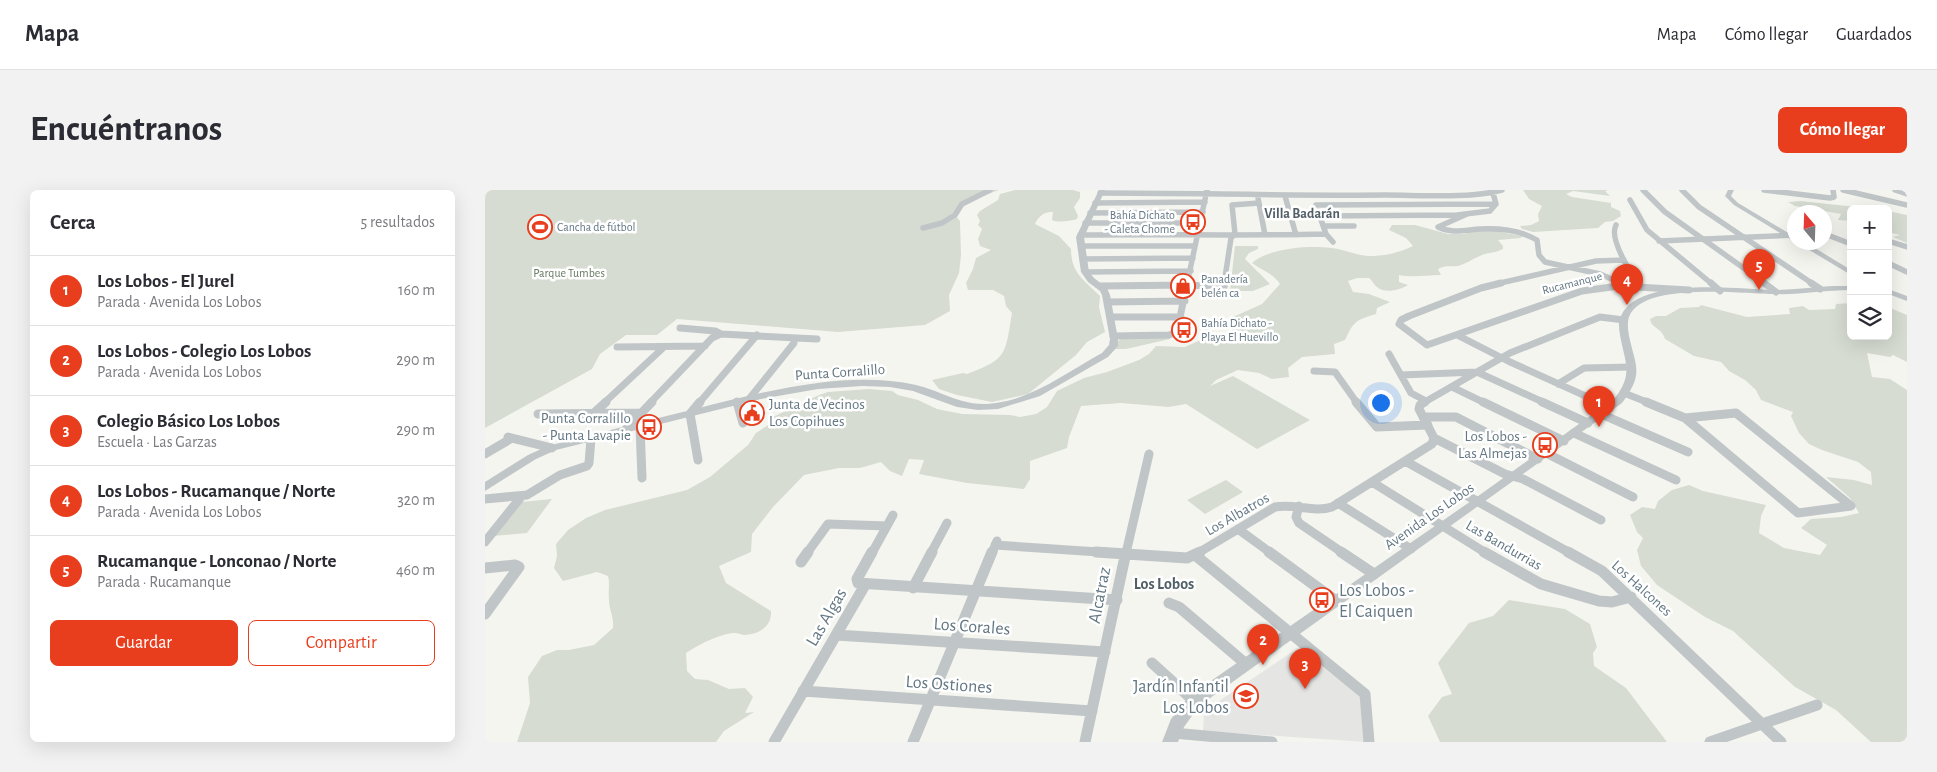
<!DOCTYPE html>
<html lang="es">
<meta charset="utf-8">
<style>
:root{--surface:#fff;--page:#f2f2f3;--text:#2b2b33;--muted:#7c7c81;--line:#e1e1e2;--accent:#e83e1e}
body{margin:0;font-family:"Alegreya Sans",sans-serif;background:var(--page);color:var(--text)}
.controls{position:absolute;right:15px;top:15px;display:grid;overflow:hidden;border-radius:8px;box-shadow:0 5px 20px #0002}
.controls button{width:45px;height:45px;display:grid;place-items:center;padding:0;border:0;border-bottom:1px solid var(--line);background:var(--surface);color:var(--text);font:25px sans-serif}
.compass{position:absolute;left:1302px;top:15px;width:45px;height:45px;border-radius:50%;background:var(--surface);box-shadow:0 5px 20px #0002;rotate:341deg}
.you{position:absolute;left:895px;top:212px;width:18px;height:18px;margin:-12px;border:4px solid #fff;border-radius:50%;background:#1a73e8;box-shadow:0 0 0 8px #1a73e833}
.badge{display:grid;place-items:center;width:32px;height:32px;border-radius:50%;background:var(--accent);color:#fff;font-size:16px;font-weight:700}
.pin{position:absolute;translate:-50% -41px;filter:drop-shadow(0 1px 2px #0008)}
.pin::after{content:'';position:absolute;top:26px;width:18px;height:15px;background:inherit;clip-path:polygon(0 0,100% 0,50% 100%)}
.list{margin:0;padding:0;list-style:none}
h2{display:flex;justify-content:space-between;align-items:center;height:65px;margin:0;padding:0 20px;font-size:21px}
h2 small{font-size:16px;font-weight:400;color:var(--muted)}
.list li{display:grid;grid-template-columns:32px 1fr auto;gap:15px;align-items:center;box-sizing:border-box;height:70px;padding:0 20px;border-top:1px solid var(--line)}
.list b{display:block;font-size:19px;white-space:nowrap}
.list p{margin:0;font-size:16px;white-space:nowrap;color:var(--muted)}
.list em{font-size:16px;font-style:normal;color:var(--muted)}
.actions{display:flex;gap:10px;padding:15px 20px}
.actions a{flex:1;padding:11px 0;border:1px solid var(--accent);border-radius:8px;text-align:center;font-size:18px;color:var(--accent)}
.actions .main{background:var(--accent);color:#fff}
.icon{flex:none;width:28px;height:28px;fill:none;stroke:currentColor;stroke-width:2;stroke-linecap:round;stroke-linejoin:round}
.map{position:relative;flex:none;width:1422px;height:552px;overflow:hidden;border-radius:8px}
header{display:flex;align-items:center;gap:30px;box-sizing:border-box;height:70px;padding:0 25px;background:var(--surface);border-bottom:1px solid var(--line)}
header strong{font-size:24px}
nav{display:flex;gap:28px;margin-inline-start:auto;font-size:18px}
.intro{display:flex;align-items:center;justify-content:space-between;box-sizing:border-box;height:120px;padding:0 30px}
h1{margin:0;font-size:35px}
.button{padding:12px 22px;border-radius:8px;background:var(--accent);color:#fff;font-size:18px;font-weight:700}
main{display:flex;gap:30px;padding:0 30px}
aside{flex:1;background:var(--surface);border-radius:8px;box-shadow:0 5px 20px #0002}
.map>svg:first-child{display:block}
</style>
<header>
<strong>Mapa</strong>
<nav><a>Mapa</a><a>Cómo llegar</a><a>Guardados</a></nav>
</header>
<div class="intro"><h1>Encuéntranos</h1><a class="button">Cómo llegar</a></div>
<main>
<aside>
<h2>Cerca<small>5 resultados</small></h2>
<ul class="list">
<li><span class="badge">1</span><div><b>Los Lobos - El Jurel</b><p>Parada · Avenida Los Lobos</p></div><em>160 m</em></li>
<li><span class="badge">2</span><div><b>Los Lobos - Colegio Los Lobos</b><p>Parada · Avenida Los Lobos</p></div><em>290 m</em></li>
<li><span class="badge">3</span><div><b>Colegio Básico Los Lobos</b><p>Escuela · Las Garzas</p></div><em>290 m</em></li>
<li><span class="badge">4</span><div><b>Los Lobos - Rucamanque / Norte</b><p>Parada · Avenida Los Lobos</p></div><em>320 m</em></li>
<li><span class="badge">5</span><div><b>Rucamanque - Lonconao / Norte</b><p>Parada · Rucamanque</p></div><em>460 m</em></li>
</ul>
<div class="actions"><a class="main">Guardar</a><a>Compartir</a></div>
</aside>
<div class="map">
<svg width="1422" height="552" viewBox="0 0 1422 552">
<rect width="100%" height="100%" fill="#f5f5f0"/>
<!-- built -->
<path fill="#e5e6e4" d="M 813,458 L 877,508 L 880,552 L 718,541 L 719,521 Z"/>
<!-- green -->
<path fill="#d6dcd1" d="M 0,0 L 514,0 L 476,14 L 470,25 L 475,31 L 476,65 L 474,83 L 464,105 L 465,121 L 440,135 L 353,142 L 192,129 L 172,145 L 141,145 L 115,164 L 107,179 L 0,238 Z
M 530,0 L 588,0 L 595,2 L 595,8 L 589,17 L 593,26 L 592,29 C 585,31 573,33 567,30 L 568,22 C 559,21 553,27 550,34 L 574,46 L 586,59 C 586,83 599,90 615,106 L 614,117 L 620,142 L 602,152 L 591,165 L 543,204 L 507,212 L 472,205 L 454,199 L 447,190 L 478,183 L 482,184 C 523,169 520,164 527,123 L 521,116 L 519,106 L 508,100 L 483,100 L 481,93 L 488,79 L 491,68 L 506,60 L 495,56 L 493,49 L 497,39 L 493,35 L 495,31 L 492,25 L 495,21 L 513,10 L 515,4 Z
M 1038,0 L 1123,0 L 1120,1 L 1125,6 L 1088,1 L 1081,4 L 1087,7 L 1126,13 L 1126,17 L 1135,21 L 1136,26 L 1128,31 L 1120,32 L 1113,38 L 1048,42 L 1037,39 L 1035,36 L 1046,35 L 1054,31 L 1053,24 L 1057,16 L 1044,9 Z
M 1315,11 L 1391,19 L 1366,19 L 1366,31 L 1353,30 L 1356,24 L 1310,16 L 1303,12 Z
M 1403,21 L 1422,25 L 1422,53 L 1408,47 L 1415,45 L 1403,42 Z
M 907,35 L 930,35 L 963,44 L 979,44 L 999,39 L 1037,46 L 1036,48 L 1013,50 L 1018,56 L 1018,59 C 1008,64 1002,62 995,66 C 987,69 981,74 973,76 C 966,77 960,75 953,79 L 956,85 C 941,85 929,88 914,85 L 914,92 L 923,95 C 915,100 900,104 892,97 C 889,95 888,91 884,88 L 872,88 L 863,91 L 868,102 L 884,104 L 905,112 L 892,118 L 891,124 C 871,130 869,131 860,150 L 849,154 L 850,164 L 817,167 L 803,178 L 804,187 L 787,189 L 774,183 L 753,180 L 731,190 L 725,196 L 748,186 L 825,230 L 772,259 L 701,214 L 684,217 L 636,213 L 596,216 L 584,247 L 582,258 L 545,271 L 545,289 L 539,299 L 482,293 L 434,284 L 439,270 L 424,269 L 417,286 L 405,281 L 396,272 L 375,278 L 354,278 L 319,285 L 288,317 L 267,344 L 266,362 L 234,376 L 241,393 L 286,421 C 287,436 275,444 260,445 C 257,445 253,443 249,443 C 234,444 213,455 201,463 L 202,481 L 210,489 L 223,490 L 244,499 L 260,498 L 268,507 L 260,523 L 269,522 L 239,541 L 231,552 L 32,552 L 45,513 L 43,487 L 57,466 L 72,460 L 84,460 L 109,455 L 128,438 C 129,426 124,420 124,410 C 123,401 125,394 123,386 L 112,382 L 78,391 L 69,378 L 72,366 L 71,354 L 83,340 L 101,328 L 120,320 L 202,300 L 225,287 L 263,255 L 271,243 L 283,235 L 288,227 L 334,205 L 343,202 L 384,199 L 407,201 L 413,205 L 433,210 L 452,219 L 477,224 L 525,225 L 535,227 L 551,224 L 562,217 L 572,201 L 599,188 L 622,182 L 654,170 L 664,164 L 671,156 L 700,157 L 718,149 L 726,150 L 748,144 L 746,134 L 748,127 L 777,114 L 795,94 C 789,84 776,80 767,73 C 784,58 824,55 846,58 C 858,59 870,65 883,66 C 900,66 913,63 928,56 L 921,48 L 904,40 Z
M 750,56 L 773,56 L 773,59 L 764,63 L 760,69 L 785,94 L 768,101 L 745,101 Z
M 1366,113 L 1366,146 L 1403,146 L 1403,117 L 1422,125 L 1422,172 L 1408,165 L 1405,167 L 1382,163 L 1387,187 L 1405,189 L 1422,200 L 1422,552 L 1386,552 L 1351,520 L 1310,497 L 1248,441 L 1220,427 L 1172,395 L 1156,376 L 1152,360 L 1158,348 L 1152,342 L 1145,325 L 1157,317 L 1170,319 L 1173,311 L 1187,300 L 1204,295 L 1218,301 L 1281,315 L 1276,326 L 1274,343 L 1299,358 L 1335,365 L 1342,355 L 1316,338 L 1326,329 L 1356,327 L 1374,323 L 1365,308 L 1341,287 L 1369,290 L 1387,295 L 1386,282 L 1373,272 L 1337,260 L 1324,254 L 1314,243 L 1306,226 L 1308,222 L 1276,210 L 1271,200 L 1260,190 L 1244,181 L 1236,172 L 1209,166 L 1180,149 C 1177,138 1166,138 1165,129 L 1171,126 L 1181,126 L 1195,118 L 1214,117 L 1216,115 L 1262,127 L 1305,124 L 1304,118 L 1318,116 L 1324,120 L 1350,119 L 1351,114 Z
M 685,147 L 685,149 L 641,159 L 629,159 L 634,150 L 637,148 Z
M 741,290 L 758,302 L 720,324 L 702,310 Z
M 67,309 L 42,343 L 8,346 L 36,312 Z
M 1024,410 L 1080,419 L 1105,434 L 1112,457 L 1108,463 L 1109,476 L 1141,498 L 1182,552 L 955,552 L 943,526 L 957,507 L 967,504 L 953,473 L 984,433 L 1008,426 Z"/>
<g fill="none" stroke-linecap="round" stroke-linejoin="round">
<!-- minor-far3 -->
<path stroke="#c0c5c7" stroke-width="5.5" d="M 1158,0 L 1180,22 L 1281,94
M 1197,0 L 1214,17 L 1328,94
M 1279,0 L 1345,8 L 1349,7 L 1348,0
M 1358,0 L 1422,15
M 1410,0 L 1422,4
M 615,3 C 710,3 805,6 900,5 C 935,5 984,9 1017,0
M 800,6 L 811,45
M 773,8 L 780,45
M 1145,10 L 1162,40 L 1227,94
M 610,13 L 720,12
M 831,15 L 1011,14
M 833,21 L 841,44 L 848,52
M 605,23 L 718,22
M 982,24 L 953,37 C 967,44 980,40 995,39 C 1015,38 1035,40 1052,50 L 1054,65 L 1060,72 L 1115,84 L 1138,94
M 835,26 L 972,25 L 1005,21 L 1011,14 L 1008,3
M 600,33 L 715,33
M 1131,35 C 1125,46 1139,71 1145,81
M 839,36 L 869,36
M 438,38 L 457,33 L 470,25 L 477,14 L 505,0
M 1340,44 L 1366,54
M 595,45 C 677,44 759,46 841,44
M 1174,51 L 1310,45
M 1403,51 L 1422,57
M 596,56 L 710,56
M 597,69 L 708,68
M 1403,73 L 1422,82
M 600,82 L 706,81
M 702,94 L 722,0
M 739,94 L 746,48 L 750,44 L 747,15 L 774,13
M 1011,94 L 1111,71 L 1139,70"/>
<!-- minor-far2 -->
<path stroke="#c0c5c7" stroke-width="7" d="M 1016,93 L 996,98 L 924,126 L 916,130 L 914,134 L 942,155 L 1097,101 L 1134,96 L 1204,100
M 1135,93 L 1139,95
M 1226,93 L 1235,101
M 1279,93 L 1291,102
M 1326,93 L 1335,99
M 615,96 L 703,95 L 739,97 L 740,93
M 623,112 L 700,111
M 625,127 L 696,127
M 195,138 L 230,141 L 236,144 L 332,149
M 972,145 L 1023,171 L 1116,213
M 628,146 L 684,145 L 692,142 L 702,93
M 132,157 L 220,156
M 904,164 L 926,203 L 941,211
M 829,181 L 850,182 L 872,213
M 916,185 L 992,182 L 1060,213
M 1073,194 L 1099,178 L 1147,177
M 967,197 L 1000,213
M 1139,203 L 1164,213
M 264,209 L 309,153 L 309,149
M 119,213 L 179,157
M 165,213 L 227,148 L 236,144
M 214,213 L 272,145
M 938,213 L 1025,163 L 1115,127 L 1139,130"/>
<!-- minor-far1 -->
<path stroke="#c0c5c7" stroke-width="9" d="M 252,212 L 258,233
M 871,212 L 892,237 L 943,235
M 940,212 L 935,215 L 934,219 L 949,248
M 998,212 L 1079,251
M 1057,212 L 1103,233
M 1114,212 L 1125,217
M 1161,212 L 1200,228
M 109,223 L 121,212
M 1251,223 L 1366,316 L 1313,323 L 1200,228 Z
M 53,224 L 156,223
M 1116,224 L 1203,262
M 938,227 L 971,227 L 1053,269
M 155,236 L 157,288
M 140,240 L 167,212
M 1089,243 L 1191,290
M 23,247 L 67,258
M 949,248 L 1020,284 L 1038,289 L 1116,330
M 1061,263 L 1148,307
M 0,264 L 27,248
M 213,270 L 205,224 L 215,212
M 920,271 L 1085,363
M 887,292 L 1001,363
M 0,309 L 42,305 L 75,285 L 102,276 L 104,273 L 106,249
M 853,313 L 926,359
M 814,316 L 811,327 L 814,333 L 858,363
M 753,339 L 786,363
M 0,352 L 36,307
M 510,355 L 629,363
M 322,363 L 343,334 L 402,336
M 387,363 L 408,325
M 446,363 L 462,333
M 507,363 L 512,351
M 641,363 L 664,264
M 713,363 L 790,317 C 809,313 828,323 847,317 L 947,254 L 949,248"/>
<!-- minor -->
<path stroke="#c0c5c7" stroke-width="11" d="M 387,362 L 372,389 L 373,393 L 632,410
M 611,362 L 702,368 L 715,362
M 784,362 L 851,411
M 856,362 L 889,384
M 999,362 L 1056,394 L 1114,411 L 1127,412 L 1146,407
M 1083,362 L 1117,381 L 1296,552
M 710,365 L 880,504 L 884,552
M 316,372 L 323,362
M 0,378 L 30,375 L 34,377 L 0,424
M 428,398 L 447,362
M 684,413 L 694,417 L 761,474
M 351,445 L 620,462
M 667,473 L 709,511
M 318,501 L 607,521
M 688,543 L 787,552
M 289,552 L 380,395
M 428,552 L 507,362
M 600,552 L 641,362
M 1225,552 L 1332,515"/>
<!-- tertiary -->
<path fill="#c0c5c7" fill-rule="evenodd" d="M 614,0 L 620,0 L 599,47 L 604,82 L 609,88 L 622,98 L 625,105 L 633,149 L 633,156 L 623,167 L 555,206 L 513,219 L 493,220 L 472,217 L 428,201 L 405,197 L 377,196 L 333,199 L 276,209 L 71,260 L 51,269 L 0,301 L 0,292 L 43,265 L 63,256 C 112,243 161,231 210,219 C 251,209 291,198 333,193 C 365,189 399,188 431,195 C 460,202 478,218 511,213 C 549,208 584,181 617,163 L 624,155 L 625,149 L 617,105 L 615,101 L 603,92 L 596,82 L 591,47 Z
M 1243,0 L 1249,0 L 1246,6 L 1253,13 L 1310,47 L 1310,52 L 1249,15 L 1240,6 Z
M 1311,52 L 1320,52 L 1366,80 L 1366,85 Z
M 1347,96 L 1366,96 L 1366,100 C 1340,100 1315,105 1289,104 C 1258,104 1157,91 1144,127 C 1142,132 1143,140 1144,146 C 1151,178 1159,183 1137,213 L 714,516 L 699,537 L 693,552 L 677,552 L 686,529 L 704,506 L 989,309 L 1129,209 C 1149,184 1140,173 1135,145 C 1134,139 1133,132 1136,126 C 1153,86 1253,99 1290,100 C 1309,100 1328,97 1347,96 Z
M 1403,99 L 1422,106 L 1422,111 L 1403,104 Z"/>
</g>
<!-- icons -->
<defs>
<symbol id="bus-ring" viewBox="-11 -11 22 22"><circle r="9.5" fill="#fff" stroke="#e83e1e" stroke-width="1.5"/><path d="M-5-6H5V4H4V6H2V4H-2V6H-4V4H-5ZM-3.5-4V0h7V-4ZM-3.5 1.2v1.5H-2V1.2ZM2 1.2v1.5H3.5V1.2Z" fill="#e83e1e"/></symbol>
<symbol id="stadium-ring" viewBox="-11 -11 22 22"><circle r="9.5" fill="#fff" stroke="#e83e1e" stroke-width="1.5"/><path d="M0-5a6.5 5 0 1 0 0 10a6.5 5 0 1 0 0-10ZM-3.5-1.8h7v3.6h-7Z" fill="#e83e1e"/></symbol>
<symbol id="shop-ring" viewBox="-11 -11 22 22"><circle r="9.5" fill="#fff" stroke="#e83e1e" stroke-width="1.5"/><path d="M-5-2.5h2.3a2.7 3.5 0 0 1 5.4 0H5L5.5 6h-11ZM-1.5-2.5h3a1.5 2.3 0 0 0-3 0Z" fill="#e83e1e"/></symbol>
<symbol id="civic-ring" viewBox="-11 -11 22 22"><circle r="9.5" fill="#fff" stroke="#e83e1e" stroke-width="1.5"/><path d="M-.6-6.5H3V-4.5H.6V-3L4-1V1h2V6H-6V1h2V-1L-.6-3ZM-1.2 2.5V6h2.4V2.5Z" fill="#e83e1e"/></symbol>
<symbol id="school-ring" viewBox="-11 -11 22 22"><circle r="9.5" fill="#fff" stroke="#e83e1e" stroke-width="1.5"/><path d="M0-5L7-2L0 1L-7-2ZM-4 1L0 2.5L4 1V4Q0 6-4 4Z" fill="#e83e1e"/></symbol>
</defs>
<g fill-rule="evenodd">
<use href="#bus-ring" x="694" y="18" width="28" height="28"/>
<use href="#stadium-ring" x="41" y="23" width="28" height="28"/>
<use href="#shop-ring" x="684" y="82" width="28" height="28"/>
<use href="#bus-ring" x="685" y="126" width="28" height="28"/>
<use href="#civic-ring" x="253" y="209" width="28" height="28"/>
<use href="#bus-ring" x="150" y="223" width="28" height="28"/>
<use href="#bus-ring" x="1046" y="241" width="28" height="28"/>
<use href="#bus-ring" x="823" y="396" width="28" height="28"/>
<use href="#school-ring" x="747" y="492" width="28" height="28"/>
</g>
<g text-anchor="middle" stroke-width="5" stroke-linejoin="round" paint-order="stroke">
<!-- far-poi labels -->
<g font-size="12" fill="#637783" stroke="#fff" text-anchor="start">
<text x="690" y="29" text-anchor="end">Bahía Dichato<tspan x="690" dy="14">- Caleta Chome</tspan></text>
<text x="72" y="41">Cancha de fútbol</text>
<text x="716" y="93">Panadería<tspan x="716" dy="14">belén ca</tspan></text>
<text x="716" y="137">Bahía Dichato -<tspan x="716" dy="14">Playa El Huevillo</tspan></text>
</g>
<!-- far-park labels -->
<g font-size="12" fill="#687a62" stroke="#fff">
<text x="84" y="87">Parque Tumbes</text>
</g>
<!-- far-street labels -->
<g font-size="12" fill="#637783" stroke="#fff">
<text transform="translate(1087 93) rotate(-14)" y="4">Rucamanque</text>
</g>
<!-- far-neighbourhood labels -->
<g font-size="14" font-weight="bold" fill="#515f67" stroke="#fff">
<text x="817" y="28">Villa Badarán</text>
</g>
<!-- street labels -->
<g font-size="15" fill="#637783" stroke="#fff">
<text transform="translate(355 182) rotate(-4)" y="5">Punta Corralillo</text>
<text transform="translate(752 324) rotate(-30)" y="5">Los Albatros</text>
<text transform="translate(944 326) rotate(-35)" y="5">Avenida Los Lobos</text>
<text transform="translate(1019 355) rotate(30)" y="5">Las Bandurrias</text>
<text transform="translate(1157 398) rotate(42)" y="5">Los Halcones</text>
</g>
<!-- poi labels -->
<g font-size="15" fill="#637783" stroke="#fff" text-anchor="end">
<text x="284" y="219" text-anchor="start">Junta de Vecinos<tspan x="284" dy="17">Los Copihues</tspan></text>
<text x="146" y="233">Punta Corralillo<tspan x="146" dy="17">- Punta Lavapie</tspan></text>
<text x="1042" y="251">Los Lobos -<tspan x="1042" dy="17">Las Almejas</tspan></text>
</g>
<!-- neighbourhood labels -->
<g font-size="16" font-weight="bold" fill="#515f67" stroke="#fff">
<text x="679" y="399">Los Lobos</text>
</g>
<!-- near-poi labels -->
<g font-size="18" fill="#637783" stroke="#fff" text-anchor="start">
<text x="854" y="406">Los Lobos -<tspan x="854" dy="21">El Caiquen</tspan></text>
<text x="744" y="502" text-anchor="end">Jardín Infantil<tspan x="744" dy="21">Los Lobos</tspan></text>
</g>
<!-- near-street labels -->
<g font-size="18" fill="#637783" stroke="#fff">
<text transform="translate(614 405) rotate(-79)" y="6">Alcatraz</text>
<text transform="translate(341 427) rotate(-60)" y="6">Las Algas</text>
<text transform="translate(487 436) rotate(4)" y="6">Los Corales</text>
<text transform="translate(464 494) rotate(4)" y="6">Los Ostiones</text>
</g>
</g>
</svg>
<div class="controls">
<button>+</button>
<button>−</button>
<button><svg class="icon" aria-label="layers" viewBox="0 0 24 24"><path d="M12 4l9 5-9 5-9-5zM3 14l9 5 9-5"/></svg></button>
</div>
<svg class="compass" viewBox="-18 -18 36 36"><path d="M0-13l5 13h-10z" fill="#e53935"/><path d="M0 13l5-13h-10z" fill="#7c7c81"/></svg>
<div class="you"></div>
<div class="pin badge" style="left:1114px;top:237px">1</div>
<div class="pin badge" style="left:778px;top:475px">2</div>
<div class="pin badge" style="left:820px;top:499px">3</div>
<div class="pin badge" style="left:1142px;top:115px">4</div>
<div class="pin badge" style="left:1274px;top:100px">5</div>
</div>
</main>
